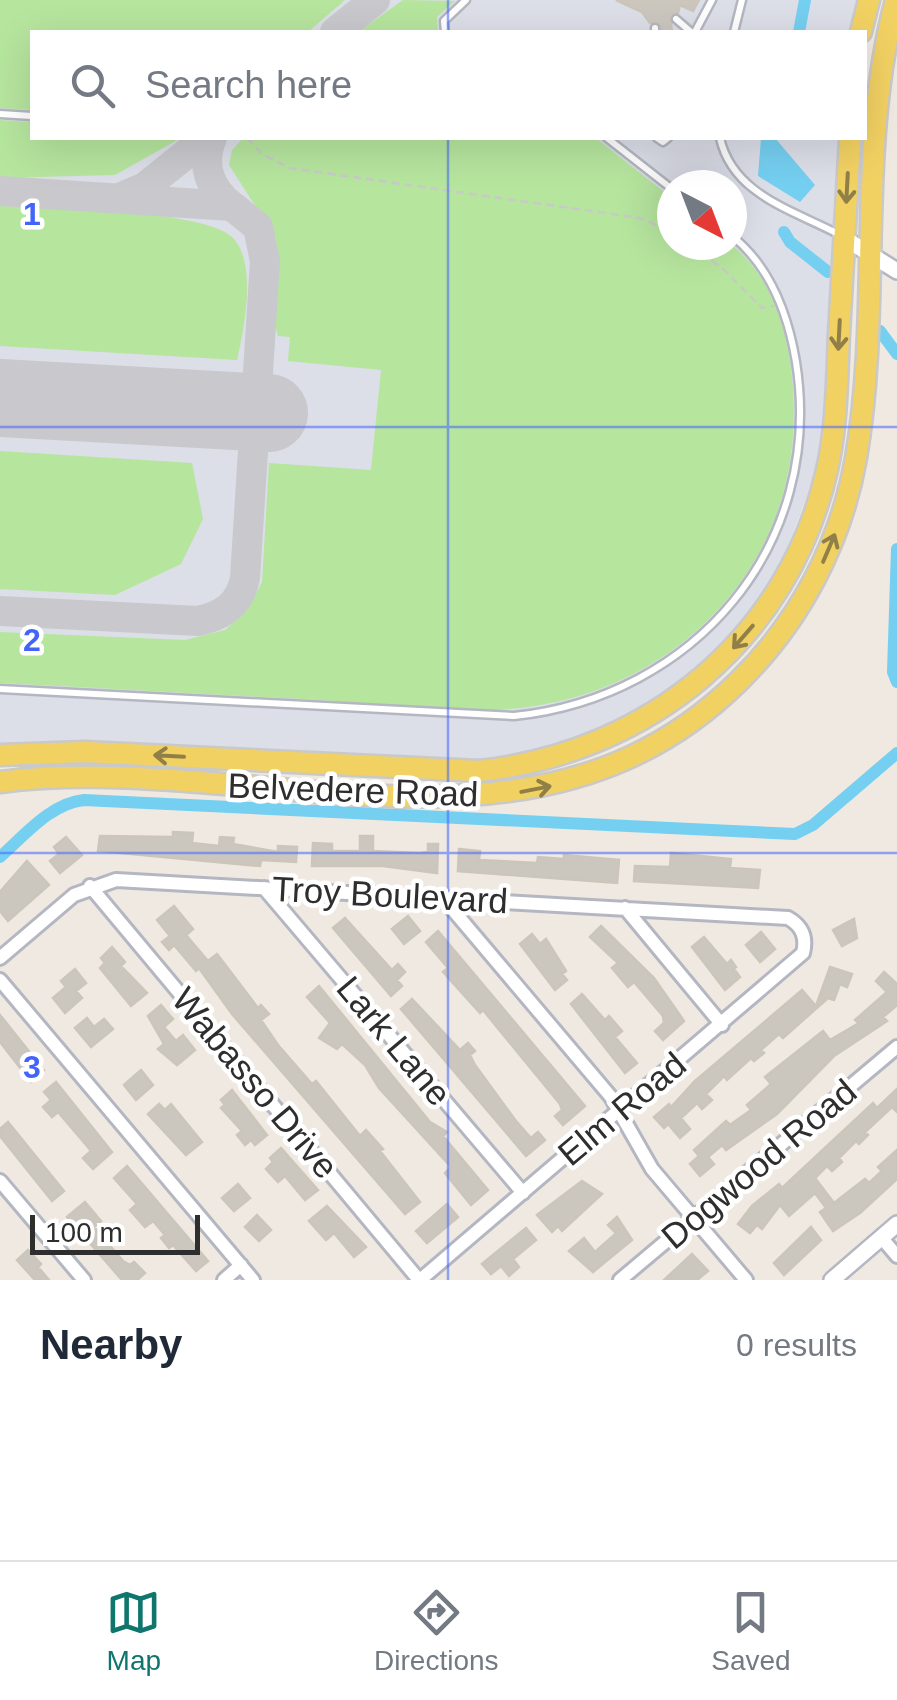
<!DOCTYPE html>
<style>
:root{--surface:#fff;--page:#f2f2f3;--text:#1f2937;--muted:#747a83;--line:#e0e1e3;--accent:#0f766e}
body{margin:0;font-family:Helvetica,sans-serif;background:var(--page);color:var(--text)}
.compass{position:absolute;left:657px;top:170px;width:90px;height:90px;border-radius:50%;background:var(--surface);box-shadow:0 10px 40px #0002;rotate:138deg}
.scale{position:absolute;left:30px;bottom:25px;width:170px;box-sizing:border-box;padding-left:10px;border:5px solid #2e2e2e;border-top:0;font-size:28px;line-height:35px;white-space:nowrap;color:#2e2e2e;-webkit-text-stroke:8px #fff;paint-order:stroke}
.list{margin:0;padding:0;list-style:none}
h2{display:flex;justify-content:space-between;align-items:center;height:130px;margin:0;padding:0 40px;font-size:42px}
h2 small{font-size:32px;font-weight:400;color:var(--muted)}
.icon{flex:none;width:55px;height:55px;fill:none;stroke:currentColor;stroke-width:2;stroke-linecap:round;stroke-linejoin:round}
.map{position:relative;flex:none;width:897px;height:1280px;overflow:hidden}
.search{position:absolute;background:var(--surface);box-shadow:0 10px 40px #0002;left:30px;right:30px;top:30px;height:110px;display:flex;align-items:center;gap:25px;box-sizing:border-box;padding:0 35px;border-radius:0px;color:var(--muted);font-size:38px}
.sheet{height:280px;background:var(--surface)}
nav{display:flex;justify-content:space-around;align-items:center;box-sizing:border-box;height:140px;border-top:2px solid var(--line);background:var(--surface);font-size:28px;color:var(--muted)}
nav a{display:grid;justify-items:center;gap:5px}
nav .on{color:var(--accent)}
.map>svg:first-child{display:block}
</style>
<div class="map">
<svg width="897" height="1280" viewBox="0 0 897 1280">
<rect width="100%" height="100%" fill="#efe9e1"/>
<!-- airport -->
<path fill="#dcdee8" fill-rule="evenodd" d="M 0,0 L 857,0 L 849,32 L 32,32 L 32,138 L 839,138 L 823,424 L 815,474 L 782,563 L 740,625 L 705,662 L 644,708 L 600,730 L 544,750 L 496,759 L 442,761 L 95,742 L 0,745 ZM 672,185 L 732,185 L 732,245 L 672,245 Z"/>
<!-- green -->
<path fill="#b6e59e" d="M 0,0 L 345,0 L 308,32 L 32,32 L 32,110 L 0,108 Z
M 403,0 L 455,1 L 437,17 L 438,32 L 358,32 Z
M 0,120 L 32,122 L 32,138 L 181,138 L 115,175 L 0,178 Z
M 243,138 L 596,138 L 672,198 L 672,245 L 732,245 C 789,290 800,387 791,455 C 773,590 661,690 528,707 C 455,717 375,703 302,699 C 201,694 101,688 0,683 L 0,632 L 185,640 L 225,630 L 247,610 L 262,582 L 269,463 L 371,470 L 381,370 L 288,361 L 290,337 L 278,336 L 275,325 L 276,238 L 229,165 L 232,150 Z
M 0,206 C 44,208 209,209 234,239 C 257,266 244,329 237,360 L 0,346 Z
M 0,451 L 192,463 L 203,519 L 181,564 L 115,595 L 0,589 Z"/>
<!-- water -->
<path fill="#75cff0" d="M 761,138 L 775,138 L 815,185 L 800,202 L 758,176 Z"/>
<g fill="none" stroke-linecap="round" stroke-linejoin="round">
<!-- canal -->
<path stroke="#75cff0" stroke-width="12" d="M 799,32 L 805,0
M 784,232 L 790,242 L 828,272
M 880,331 L 897,354
M 897,549 L 893,672 L 897,682
M 0,857 C 24,836 51,803 84,800 L 795,834 L 813,825 L 897,753"/>
<!-- taxiway -->
<path stroke="#c9c8cc" stroke-width="30" d="M 335,32 L 375,0
M 212,138 C 201,164 209,189 232,206
M 0,191 L 232,206 L 258,227 L 265,261 L 245,578 C 240,604 223,616 198,621 L 0,611
M 119,198 L 145,187 L 206,138"/>
<!-- runway -->
<path stroke="#c9c8cc" stroke-width="78" d="M 0,398 L 269,413"/>
</g>
<!-- building -->
<path fill="#cbc7bf" stroke="#cbc5ba" stroke-width="2.5" d="M 616,0 L 699,0 L 693,11 L 680,5 L 678,13 L 670,15 L 672,32 L 662,32 L 659,23 L 650,23 L 642,12 Z
M 173,832 L 193,833 L 192,843 L 219,846 L 220,837 L 234,838 L 233,844 L 278,852 L 278,846 L 297,847 L 296,862 L 261,860 L 260,866 L 98,851 L 100,836 L 173,837 Z
M 360,836 L 373,836 L 373,851 L 419,853 L 428,852 L 428,844 L 438,844 L 437,873 L 383,866 L 312,866 L 313,843 L 332,844 L 332,851 L 360,851 Z
M 66,837 L 82,855 L 60,873 L 50,861 L 59,854 L 54,847 Z
M 459,849 L 480,851 L 479,860 L 537,863 L 538,857 L 564,859 L 564,855 L 619,860 L 617,883 L 458,871 Z
M 671,853 L 731,859 L 730,868 L 760,870 L 758,888 L 634,881 L 635,866 L 670,867 Z
M 27,861 L 49,885 L 8,921 L 0,911 L 0,892 Z
M 174,906 L 193,929 L 186,935 L 208,961 L 217,954 L 258,1008 L 261,1005 L 269,1014 L 261,1020 L 278,1045 L 312,1084 L 316,1081 L 360,1136 L 366,1130 L 383,1149 L 380,1151 L 420,1202 L 405,1214 L 232,1014 L 199,968 L 196,971 L 174,945 L 169,950 L 162,942 L 170,936 L 157,920 Z
M 408,916 L 420,931 L 404,944 L 392,929 Z
M 345,918 L 392,970 L 398,964 L 405,972 L 397,980 L 402,986 L 391,996 L 333,928 Z
M 854,919 L 857,938 L 842,946 L 833,930 Z
M 601,926 L 654,978 L 684,1021 L 663,1040 L 655,1031 L 664,1023 L 663,1016 L 634,982 L 628,987 L 612,968 L 618,963 L 590,937 Z
M 438,931 L 585,1106 L 563,1125 L 555,1116 L 562,1110 L 560,1104 L 483,1010 L 480,1013 L 443,972 L 448,968 L 426,942 Z
M 761,932 L 775,949 L 760,962 L 746,945 Z
M 532,934 L 540,944 L 546,939 L 566,971 L 562,974 L 567,980 L 555,990 L 520,944 Z
M 704,937 L 727,964 L 731,960 L 736,967 L 734,969 L 740,977 L 725,990 L 692,947 Z
M 112,947 L 125,962 L 121,966 L 147,993 L 131,1006 L 100,968 L 105,963 L 101,958 Z
M 830,967 L 852,974 L 847,987 L 840,984 L 834,1000 L 828,998 L 783,1038 L 779,1034 L 761,1050 L 764,1053 L 754,1061 L 751,1058 L 727,1080 L 724,1076 L 706,1094 L 712,1100 L 702,1109 L 697,1103 L 681,1118 L 690,1129 L 680,1138 L 668,1124 L 664,1128 L 654,1117 L 669,1104 L 671,1107 L 695,1081 L 802,990 L 816,1006 Z
M 75,969 L 86,983 L 76,991 L 82,998 L 65,1013 L 53,998 L 66,987 L 61,981 Z
M 884,972 L 897,984 L 897,1005 L 883,1017 L 887,1021 L 834,1056 L 777,1114 L 726,1150 L 722,1145 L 708,1157 L 714,1164 L 700,1176 L 690,1164 L 699,1156 L 694,1150 L 726,1121 L 730,1125 L 751,1110 L 747,1105 L 771,1084 L 765,1077 L 823,1031 L 830,1040 L 859,1023 L 855,1020 L 887,992 L 876,981 Z
M 319,986 L 430,1122 L 447,1132 L 443,1136 L 488,1190 L 471,1205 L 445,1173 L 451,1167 L 379,1088 L 365,1065 L 342,1044 L 337,1049 L 319,1038 L 330,1023 L 307,997 Z
M 582,994 L 605,1020 L 609,1016 L 622,1031 L 615,1037 L 637,1063 L 625,1073 L 571,1004 Z
M 412,999 L 460,1050 L 468,1043 L 475,1051 L 470,1055 L 475,1065 L 516,1121 L 531,1138 L 538,1132 L 545,1140 L 526,1156 L 401,1009 Z
M 161,1005 L 173,1019 L 164,1027 L 176,1041 L 183,1035 L 195,1050 L 177,1065 L 158,1049 L 164,1044 L 148,1016 Z
M 0,1015 L 44,1070 L 31,1082 L 0,1042 Z
M 87,1018 L 94,1027 L 104,1019 L 113,1029 L 91,1047 L 75,1028 Z
M 141,1070 L 153,1085 L 136,1100 L 124,1085 Z
M 56,1082 L 112,1152 L 93,1169 L 83,1158 L 91,1151 L 87,1146 L 58,1112 L 52,1117 L 43,1107 L 51,1100 L 44,1092 Z
M 897,1089 L 897,1112 L 892,1107 L 865,1132 L 868,1135 L 859,1144 L 856,1141 L 839,1158 L 842,1162 L 832,1171 L 827,1166 L 815,1178 L 834,1203 L 865,1179 L 869,1183 L 882,1171 L 878,1167 L 897,1150 L 897,1179 L 860,1213 L 833,1231 L 820,1212 L 826,1208 L 815,1193 L 789,1216 L 780,1205 L 762,1229 L 757,1225 L 750,1233 L 738,1224 L 752,1206 L 779,1184 L 782,1188 L 873,1103 L 877,1108 Z
M 232,1090 L 267,1135 L 255,1145 L 251,1140 L 245,1145 L 237,1135 L 242,1131 L 221,1108 L 225,1105 L 221,1100 Z
M 159,1104 L 165,1110 L 171,1104 L 202,1142 L 186,1155 L 148,1114 Z
M 8,1122 L 64,1191 L 52,1201 L 0,1136 L 0,1129 Z
M 281,1148 L 318,1190 L 305,1200 L 285,1176 L 278,1182 L 266,1169 L 273,1162 L 270,1158 Z
M 127,1166 L 208,1261 L 196,1271 L 173,1245 L 169,1248 L 161,1238 L 165,1235 L 153,1221 L 145,1227 L 130,1210 L 137,1204 L 114,1178 Z
M 582,1181 L 602,1194 L 562,1231 L 558,1226 L 552,1232 L 537,1215 Z
M 238,1184 L 250,1198 L 234,1211 L 222,1198 Z
M 85,1202 L 101,1221 L 94,1227 L 123,1261 L 130,1265 L 134,1262 L 145,1273 L 137,1280 L 122,1280 L 67,1217 Z
M 447,1204 L 458,1217 L 427,1243 L 416,1231 Z
M 327,1206 L 366,1247 L 354,1257 L 334,1233 L 326,1240 L 309,1221 Z
M 257,1215 L 271,1230 L 259,1241 L 245,1227 Z
M 617,1217 L 632,1240 L 593,1272 L 569,1251 L 584,1238 L 595,1252 L 621,1229 L 616,1233 L 608,1225 Z
M 811,1227 L 821,1240 L 784,1275 L 774,1263 Z
M 526,1228 L 536,1240 L 513,1259 L 519,1267 L 509,1276 L 501,1266 L 491,1274 L 482,1264 Z
M 28,1250 L 41,1264 L 38,1267 L 49,1280 L 35,1280 L 17,1260 Z
M 692,1254 L 708,1271 L 697,1280 L 664,1280 Z"/>
<g fill="none" stroke-linecap="round" stroke-linejoin="round">
<defs>
<path id="service" d="M 676,19 L 691,32
M 655,28 L 655,32
M 445,32 L 444,21 L 466,0
M 695,32 L 712,0
M 734,32 L 742,0
M 0,114 L 32,116
M 607,138 L 672,189
M 657,138 L 663,142 L 668,138
M 720,138 C 733,196 796,211 842,236
M 0,689 L 514,716 C 694,697 825,546 796,362 C 788,314 771,267 732,236"/>
<path id="minor" d="M 90,886 L 419,1280
M 264,888 L 523,1193
M 442,897 L 611,1097 L 652,1169 L 746,1280
M 625,908 L 722,1025
M 0,958 L 74,895 L 116,880 L 788,918 C 802,926 807,937 803,953 L 420,1280
M 0,980 L 253,1280
M 0,1181 L 84,1280
M 881,1237 L 897,1256
M 224,1280 L 241,1265
M 620,1280 L 897,1047"/>
<path id="tertiary" d="M 844,238 L 897,271
M 832,1280 L 897,1224"/>
<path id="primary" d="M 861,32 L 869,0
M 0,755 L 85,752 L 479,771 C 648,753 789,639 827,470 C 837,426 837,379 839,334 C 843,269 846,203 850,138
M 0,782 C 249,750 533,885 739,681 C 800,621 841,543 856,458 C 882,307 856,149 896,0"/>
</defs>
<!-- service casing -->
<use href="#service" stroke="#b4b7c1" stroke-width="11"/>
<!-- minor casing -->
<use href="#minor" stroke="#b4b7c1" stroke-width="18"/>
<!-- tertiary casing -->
<use href="#tertiary" stroke="#b4b7c1" stroke-width="20"/>
<!-- primary casing -->
<use href="#primary" stroke="#c9c9c9" stroke-width="25"/>
<!-- path -->
<path stroke="#c9c9c9" stroke-width="2.5" stroke-dasharray="8 5" stroke-linecap="butt" d="M 247,138 L 262,154 L 290,168 L 640,218 L 672,232
M 691,245 L 723,269 L 762,308 L 774,306"/>
<!-- service -->
<use href="#service" stroke="#fff" stroke-width="6"/>
<!-- minor -->
<use href="#minor" stroke="#fff" stroke-width="12"/>
<!-- tertiary -->
<use href="#tertiary" stroke="#fff" stroke-width="15"/>
<!-- primary -->
<use href="#primary" stroke="#f2d163" stroke-width="20"/>
</g>
<!-- one-way arrows -->
<defs><path id="oneway-shaft" d="M-6 0H5M1.5-3L5.5 0L1.5 3" fill="none" stroke-width="1.6" stroke-linecap="round" stroke-linejoin="round" transform="scale(2.5)"/></defs>
<g stroke="#908048">
<use href="#oneway-shaft" transform="translate(847 188) rotate(93)"/>
<use href="#oneway-shaft" transform="translate(839 335) rotate(93)"/>
<use href="#oneway-shaft" transform="translate(829 548) rotate(-67)"/>
<use href="#oneway-shaft" transform="translate(743 637) rotate(131)"/>
<use href="#oneway-shaft" transform="translate(169 756) rotate(-177)"/>
<use href="#oneway-shaft" transform="translate(536 789) rotate(-11)"/>
</g>
<!-- grid -->
<path fill="none" stroke="#4264fb" stroke-width="2.5" stroke-opacity="0.55" d="M 448,0 L 448,32M 448,138 L 448,1280M 0,427 L 897,427M 0,853 L 897,853"/>
<g text-anchor="middle" stroke-width="9" stroke-linejoin="round" paint-order="stroke">
<!-- street labels -->
<g font-size="35" fill="#2e2e2e" stroke="#fff">
<text transform="translate(353 790) rotate(2)" y="12">Belvedere Road</text>
<text transform="translate(390 895) rotate(3)" y="12">Troy Boulevard</text>
<text transform="translate(394 1041) rotate(50)" y="12">Lark Lane</text>
<text transform="translate(255 1083) rotate(50)" y="12">Wabasso Drive</text>
<text transform="translate(622 1109) rotate(-40)" y="12">Elm Road</text>
<text transform="translate(759 1164) rotate(-40)" y="12">Dogwood Road</text>
</g>
</g>
<g font-size="32" text-anchor="middle" font-weight="bold" fill="#4264fb" stroke="#fff" stroke-width="9" stroke-linejoin="round" paint-order="stroke">
<text x="32" y="225">1</text>
<text x="32" y="651">2</text>
<text x="32" y="1078">3</text>
</g>
</svg>
<svg class="compass" viewBox="-18 -18 36 36"><path d="M0-13l5 13h-10z" fill="#e53935"/><path d="M0 13l5-13h-10z" fill="#747a83"/></svg>
<div class="scale">100 m</div>
<div class="search"><svg class="icon" aria-label="search" viewBox="0 0 24 24"><circle cx="10" cy="10" r="6"/><path d="M15 15l6 6"/></svg>Search here</div>
</div>
<section class="sheet">
<h2>Nearby<small>0 results</small></h2>
<ul class="list">
</ul>
</section>
<nav>
<a class="on"><svg class="icon" aria-label="map" viewBox="0 0 24 24"><path d="M3 6l6-2 6 2 6-2v14l-6 2-6-2-6 2zM9 4v14M15 6v14"/></svg>Map</a>
<a><svg class="icon" aria-label="directions" viewBox="0 0 24 24"><path d="M12 3l9 9-9 9-9-9zM9 14v-3h6M13 9l2 2-2 2"/></svg>Directions</a>
<a><svg class="icon" aria-label="saved" viewBox="0 0 24 24"><path d="M7 4h10v16l-5-4-5 4z"/></svg>Saved</a>
</nav>
